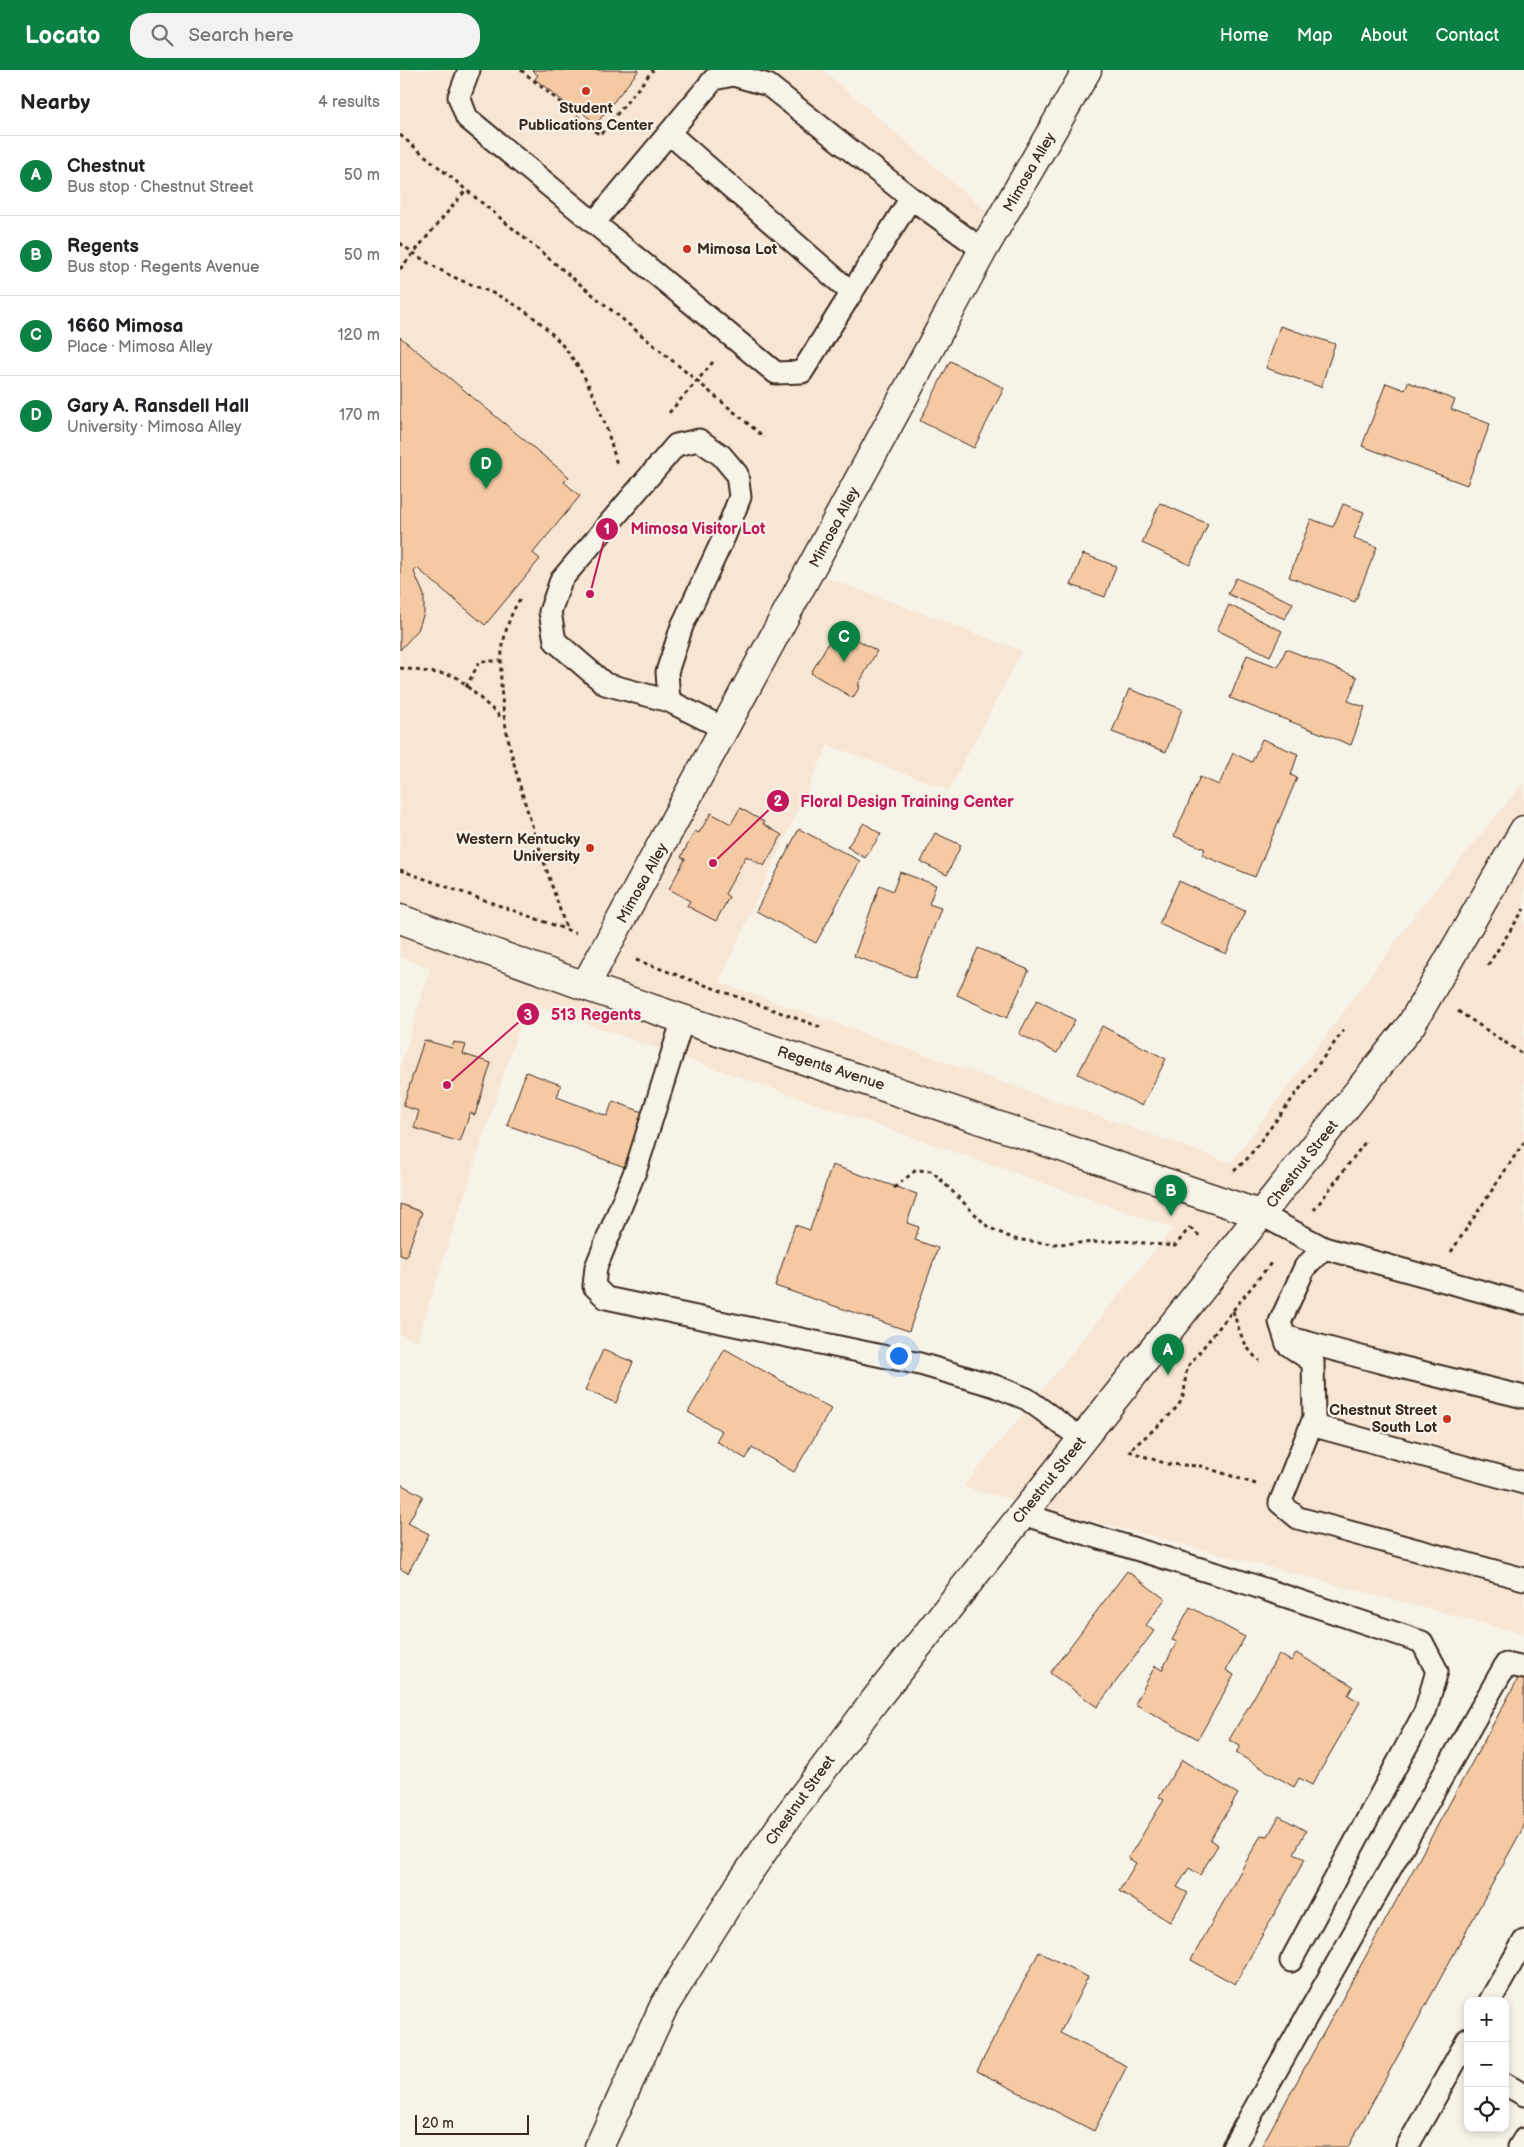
<!DOCTYPE html>
<meta charset="utf-8">
<style>
:root{--surface:#fff;--page:#f2f2f2;--text:#202124;--muted:#757577;--line:#e0e0e0;--accent:#0b8043}
body{margin:0;font-family:"Balsamiq Sans",sans-serif;background:var(--page);color:var(--text)}
.controls{position:absolute;right:15px;bottom:15px;display:grid;overflow:hidden;border-radius:10px;box-shadow:0 2px 8px #0003}
.controls button{width:45px;height:45px;display:grid;place-items:center;padding:0;border:0;border-bottom:1px solid var(--line);background:var(--surface);color:var(--text);font:25px sans-serif}
.scale{position:absolute;left:15px;bottom:12px;width:114px;box-sizing:border-box;padding-left:5px;border:2px solid #3b2a1e;border-top:0;font-size:14px;line-height:18px;white-space:nowrap;color:#3b2a1e;-webkit-text-stroke:4px #f7f3e8;paint-order:stroke}
.you{position:absolute;left:498px;top:1285px;width:18px;height:18px;margin:-12px;border:4px solid #fff;border-radius:50%;background:#1a73e8;box-shadow:0 0 0 8px #1a73e833}
.badge{display:grid;place-items:center;width:32px;height:32px;border-radius:50%;background:var(--accent);color:#fff;font-size:16px;font-weight:700}
.pin{position:absolute;translate:-50% -41px;filter:drop-shadow(0 1px 2px #0008)}
.pin::after{content:'';position:absolute;top:26px;width:18px;height:15px;background:inherit;clip-path:polygon(0 0,100% 0,50% 100%)}
.list{margin:0;padding:0;list-style:none}
h2{display:flex;justify-content:space-between;align-items:center;height:65px;margin:0;padding:0 20px;font-size:21px}
h2 small{font-size:16px;font-weight:400;color:var(--muted)}
.list li{display:grid;grid-template-columns:32px 1fr auto;gap:15px;align-items:center;box-sizing:border-box;height:80px;padding:0 20px;border-top:1px solid var(--line)}
.list b{display:block;font-size:19px;white-space:nowrap}
.list p{margin:0;font-size:16px;white-space:nowrap;color:var(--muted)}
.list em{font-size:16px;font-style:normal;color:var(--muted)}
.icon{flex:none;width:28px;height:28px;fill:none;stroke:currentColor;stroke-width:2;stroke-linecap:round;stroke-linejoin:round}
.map{position:relative;flex:none;width:1124px;height:2077px;overflow:hidden}
header{display:flex;align-items:center;gap:30px;box-sizing:border-box;height:70px;padding:0 25px;background:var(--accent);color:#fff}
header strong{font-size:24px}
nav{display:flex;gap:28px;margin-inline-start:auto;font-size:18px}
.search{width:350px;height:45px;background:var(--page);display:flex;align-items:center;gap:12px;box-sizing:border-box;padding:0 18px;border-radius:20px;color:var(--muted);font-size:19px}
main{display:flex}
aside{flex:1;background:var(--surface)}
.map>svg:first-child{display:block}
</style>
<header>
<strong>Locato</strong>
<div class="search"><svg class="icon" aria-label="search" viewBox="0 0 24 24"><circle cx="10" cy="10" r="6"/><path d="M15 15l6 6"/></svg>Search here</div>
<nav><a>Home</a><a>Map</a><a>About</a><a>Contact</a></nav>
</header>
<main>
<aside>
<h2>Nearby<small>4 results</small></h2>
<ul class="list">
<li><span class="badge">A</span><div><b>Chestnut</b><p>Bus stop · Chestnut Street</p></div><em>50 m</em></li>
<li><span class="badge">B</span><div><b>Regents</b><p>Bus stop · Regents Avenue</p></div><em>50 m</em></li>
<li><span class="badge">C</span><div><b>1660 Mimosa</b><p>Place · Mimosa Alley</p></div><em>120 m</em></li>
<li><span class="badge">D</span><div><b>Gary A. Ransdell Hall</b><p>University · Mimosa Alley</p></div><em>170 m</em></li>
</ul>
</aside>
<div class="map">
<svg width="1124" height="2077" viewBox="0 0 1124 2077">
<rect width="100%" height="100%" fill="#f7f3e8"/>
<filter id="ink" filterUnits="userSpaceOnUse"><feTurbulence type="fractalNoise" baseFrequency=".02" numOctaves="2"/><feDisplacementMap in="SourceGraphic" scale="10" xChannelSelector="R" yChannelSelector="G"/><feConvolveMatrix kernelMatrix="1 2 1 2 8 2 1 2 1" color-interpolation-filters="sRGB"/></filter>
<g filter="url(#ink)">
<!-- built -->
<path fill="#f7e6d4" d="M 0,0 L 423,0 L 607,159 L 420,505 L 622,581 L 549,720 L 428,675 L 319,912 L 831,1093 L 1022,836 L 1124,712 L 1124,1564 L 563,1417 L 773,1158 L 127,933 L 17,1271 L 0,1264 L 0,998 L 30,898 L 0,887 Z"/>
<!-- building -->
<path fill="#f6c9a5" stroke="#3b2a1e" d="M 132,0 L 239,0 L 196,54 L 171,33 L 169,36 L 135,9 L 138,5 Z
M 880,256 L 935,274 L 921,317 L 866,298 Z
M 0,267 L 169,407 L 164,412 L 180,426 L 133,483 L 140,489 L 85,555 L 17,498 L 14,502 L 24,525 L 24,543 L 18,560 L 0,580 Z
M 550,291 L 604,318 L 574,378 L 520,351 Z
M 1008,312 L 1055,330 L 1051,339 L 1090,354 L 1067,415 L 962,376 L 986,313 L 1005,320 Z
M 760,433 L 808,454 L 790,495 L 742,473 Z
M 943,434 L 964,442 L 954,468 L 977,477 L 955,532 L 889,507 L 911,449 L 933,457 Z
M 683,484 L 716,496 L 705,527 L 671,515 Z
M 836,508 L 893,533 L 885,549 L 828,524 Z
M 829,535 L 882,561 L 870,586 L 817,560 Z
M 437,558 L 477,581 L 458,615 L 460,616 L 453,628 L 411,603 Z
M 886,579 L 957,607 L 948,631 L 965,637 L 951,675 L 830,628 L 847,585 L 878,597 Z
M 729,619 L 782,639 L 766,682 L 712,662 Z
M 862,669 L 898,684 L 891,705 L 897,708 L 855,807 L 802,785 L 805,779 L 774,766 L 800,707 L 819,715 L 833,683 L 852,692 Z
M 340,738 L 364,752 L 363,754 L 382,765 L 364,796 L 346,786 L 325,824 L 329,827 L 316,851 L 287,836 L 290,831 L 269,819 L 285,789 L 281,787 L 295,761 L 299,763 L 311,743 L 331,754 Z
M 464,753 L 481,764 L 465,788 L 447,777 Z
M 399,759 L 460,791 L 416,873 L 356,841 Z
M 535,763 L 561,775 L 547,805 L 521,792 Z
M 500,802 L 536,815 L 529,834 L 541,838 L 515,908 L 454,886 L 480,815 L 493,821 Z
M 779,811 L 845,841 L 826,884 L 759,854 Z
M 578,878 L 629,900 L 607,948 L 557,925 Z
M 637,930 L 675,950 L 657,983 L 619,964 Z
M 702,956 L 766,989 L 742,1036 L 678,1004 Z
M 24,970 L 52,978 L 54,972 L 66,975 L 63,984 L 91,993 L 75,1045 L 70,1043 L 60,1072 L 14,1058 L 19,1041 L 3,1036 Z
M 126,1002 L 161,1015 L 157,1027 L 207,1046 L 213,1031 L 245,1043 L 225,1097 L 107,1055 Z
M 432,1095 L 517,1124 L 507,1153 L 519,1157 L 515,1170 L 538,1178 L 509,1261 L 375,1216 L 395,1155 L 410,1160 Z
M 0,1134 L 22,1142 L 6,1187 L 0,1185 Z
M 325,1279 L 431,1339 L 394,1402 L 352,1378 L 346,1389 L 316,1371 L 322,1361 L 288,1342 Z
M 203,1280 L 233,1292 L 216,1333 L 185,1320 Z
M 0,1414 L 23,1426 L 8,1453 L 29,1464 L 8,1503 L 0,1499 Z
M 727,1501 L 765,1529 L 746,1555 L 754,1561 L 697,1637 L 650,1603 Z
M 790,1537 L 845,1567 L 826,1600 L 834,1605 L 798,1669 L 735,1634 L 755,1596 L 762,1600 L 777,1572 L 772,1570 Z
M 896,1583 L 953,1616 L 948,1625 L 960,1632 L 912,1715 L 899,1708 L 894,1717 L 836,1683 L 840,1676 L 829,1670 L 879,1584 L 891,1591 Z
M 1119,1607 L 1124,1608 L 1124,1756 L 948,2077 L 861,2077 Z
M 782,1690 L 838,1724 L 810,1770 L 818,1775 L 800,1805 L 789,1798 L 777,1817 L 788,1823 L 770,1852 L 719,1821 L 736,1793 L 728,1788 L 764,1730 L 759,1727 Z
M 879,1746 L 906,1761 L 894,1783 L 905,1789 L 835,1914 L 791,1890 L 861,1765 L 868,1766 Z
M 639,1882 L 688,1907 L 660,1963 L 727,1996 L 694,2061 L 577,2001 Z"/>
<g fill="none" stroke-linecap="round" stroke-linejoin="round">
<defs>
<path id="service" d="M 69,0 L 59,27 L 67,48 L 376,303 L 402,302 L 511,128 L 583,180
M 269,63 L 452,223
M 194,153 L 314,9 L 333,5 L 368,15 L 511,128
M 269,631 L 267,602 L 282,556 L 325,465 L 340,427 L 337,404 L 321,385 L 299,370 L 276,375 L 161,510 L 150,542 L 155,571 L 205,614 L 269,631 L 325,659
M 283,949 L 236,1099 L 196,1197 L 194,1216 L 206,1228 L 520,1294 L 595,1316 L 627,1329 L 682,1369
M 862,1145 L 924,1178 L 905,1197 L 880,1252 L 887,1274 L 913,1292 L 914,1348 L 880,1433 L 898,1448 L 1124,1509
M 924,1178 L 1124,1233
M 887,1267 L 980,1292 L 1124,1327
M 911,1355 L 1124,1413
M 622,1444 L 846,1513 L 1022,1572 L 1037,1601 L 1025,1642 L 891,1891
M 1090,1931 L 1124,1871
M 1105,2014 L 1124,2025
M 833,2077 L 1106,1594 L 1124,1598
M 1007,2077 L 1068,1969
M 1119,2077 L 1124,2069"/>
<path id="minor" d="M 0,849 L 185,916 L 862,1145
M 185,916 L 583,180 L 687,0
M 199,2077 L 264,1936 L 341,1813 L 385,1750 L 475,1630 L 1011,955 L 1124,760"/>
</defs>
<!-- service casing -->
<use href="#service" stroke="#3b2a1e" stroke-width="25"/>
<!-- minor casing -->
<use href="#minor" stroke="#3b2a1e" stroke-width="31"/>
<!-- path -->
<path stroke="#3b2a1e" stroke-width="3" stroke-dasharray="4 4" stroke-linecap="butt" d="M 121,0 L 200,65 L 253,0
M 0,65 L 297,311 L 267,345
M 0,173 C 14,184 29,194 44,202 C 63,213 84,218 103,228 C 172,264 199,324 217,395
M 0,199 L 66,120
M 313,292 L 297,311 L 364,367
M 120,529 C 78,593 115,701 136,768 C 146,798 156,828 166,858
M 0,598 L 52,605 L 58,608 L 103,649
M 66,617 L 80,591 L 102,591
M 0,800 L 176,863
M 236,890 L 423,958
M 1088,895 L 1124,839
M 1058,941 L 1124,985
M 834,1101 L 847,1089 L 944,960
M 494,1118 L 516,1100 L 532,1101 L 588,1157 L 614,1169 L 654,1174 L 724,1171 L 775,1176 L 790,1157
M 914,1140 L 966,1071
M 790,1158 L 801,1167
M 1051,1182 L 1124,1072
M 833,1241 C 839,1260 844,1279 860,1291
M 856,1414 L 801,1396 L 767,1394 L 729,1381 C 742,1369 776,1343 782,1329 C 787,1318 783,1306 789,1295 L 871,1193"/>
<!-- service -->
<use href="#service" stroke="#f7f3e8" stroke-width="21"/>
<!-- minor -->
<use href="#minor" stroke="#f7f3e8" stroke-width="28"/>
</g>
</g>
<!-- markers -->
<g fill="#c8321e" stroke="#f7f3e8" stroke-width="2">
<circle cx="186" cy="21" r="5"/>
<circle cx="287" cy="179" r="5"/>
<circle cx="190" cy="778" r="5"/>
<circle cx="1047" cy="1349" r="5"/>
</g>
<g text-anchor="middle" stroke-width="4.5" stroke-linejoin="round" paint-order="stroke">
<!-- poi labels -->
<g font-size="15" font-weight="bold" fill="#3b2a1e" stroke="#f7f3e8" text-anchor="end">
<text x="186" y="43" text-anchor="middle">Student<tspan x="186" dy="17">Publications Center</tspan></text>
<text x="297" y="184" text-anchor="start">Mimosa Lot</text>
<text x="180" y="774">Western Kentucky<tspan x="180" dy="17">University</tspan></text>
<text x="1037" y="1345">Chestnut Street<tspan x="1037" dy="17">South Lot</tspan></text>
</g>
<!-- street labels -->
<g font-size="15" fill="#3b2a1e" stroke="#f7f3e8">
<text transform="translate(629 102) rotate(-60)" y="5">Mimosa Alley</text>
<text transform="translate(434 457) rotate(-62)" y="5">Mimosa Alley</text>
<text transform="translate(242 813) rotate(-61)" y="5">Mimosa Alley</text>
<text transform="translate(431 998) rotate(18)" y="5">Regents Avenue</text>
<text transform="translate(902 1094) rotate(-52)" y="5">Chestnut Street</text>
<text transform="translate(649 1410) rotate(-51)" y="5">Chestnut Street</text>
<text transform="translate(400 1730) rotate(-54)" y="5">Chestnut Street</text>
</g>
</g>
<!-- callouts -->
<path fill="none" stroke="#c2185b" stroke-width="2" d="M190 524L207 459M313 793L378 731M47 1015L128 944"/>
<g fill="#c2185b" stroke="#f7f3e8" stroke-width="2">
<circle cx="190" cy="524" r="5"/>
<circle cx="313" cy="793" r="5"/>
<circle cx="47" cy="1015" r="5"/>
<circle cx="207" cy="459" r="12"/>
<circle cx="378" cy="731" r="12"/>
<circle cx="128" cy="944" r="12"/>
</g>
<g font-size="15" text-anchor="middle" font-weight="bold" fill="#fff">
<text x="207" y="464">1</text>
<text x="378" y="736">2</text>
<text x="128" y="950">3</text>
</g>
<g font-size="16" text-anchor="middle" font-weight="bold" fill="#c2185b" stroke="#f7f3e8" stroke-width="4.5" stroke-linejoin="round" paint-order="stroke">
<text x="298" y="464">Mimosa Visitor Lot</text>
<text x="507" y="737">Floral Design Training Center</text>
<text x="196" y="950">513 Regents</text>
</g>
</svg>
<div class="controls">
<button>+</button>
<button>−</button>
<button><svg class="icon" aria-label="locate" viewBox="0 0 24 24"><circle cx="12" cy="12" r="6"/><path d="M12 2v4M12 18v4M2 12h4M18 12h4"/></svg></button>
</div>
<div class="scale">20 m</div>
<div class="you"></div>
<div class="pin badge" style="left:768px;top:1305px">A</div>
<div class="pin badge" style="left:771px;top:1146px">B</div>
<div class="pin badge" style="left:444px;top:592px">C</div>
<div class="pin badge" style="left:86px;top:419px">D</div>
</div>
</main>
